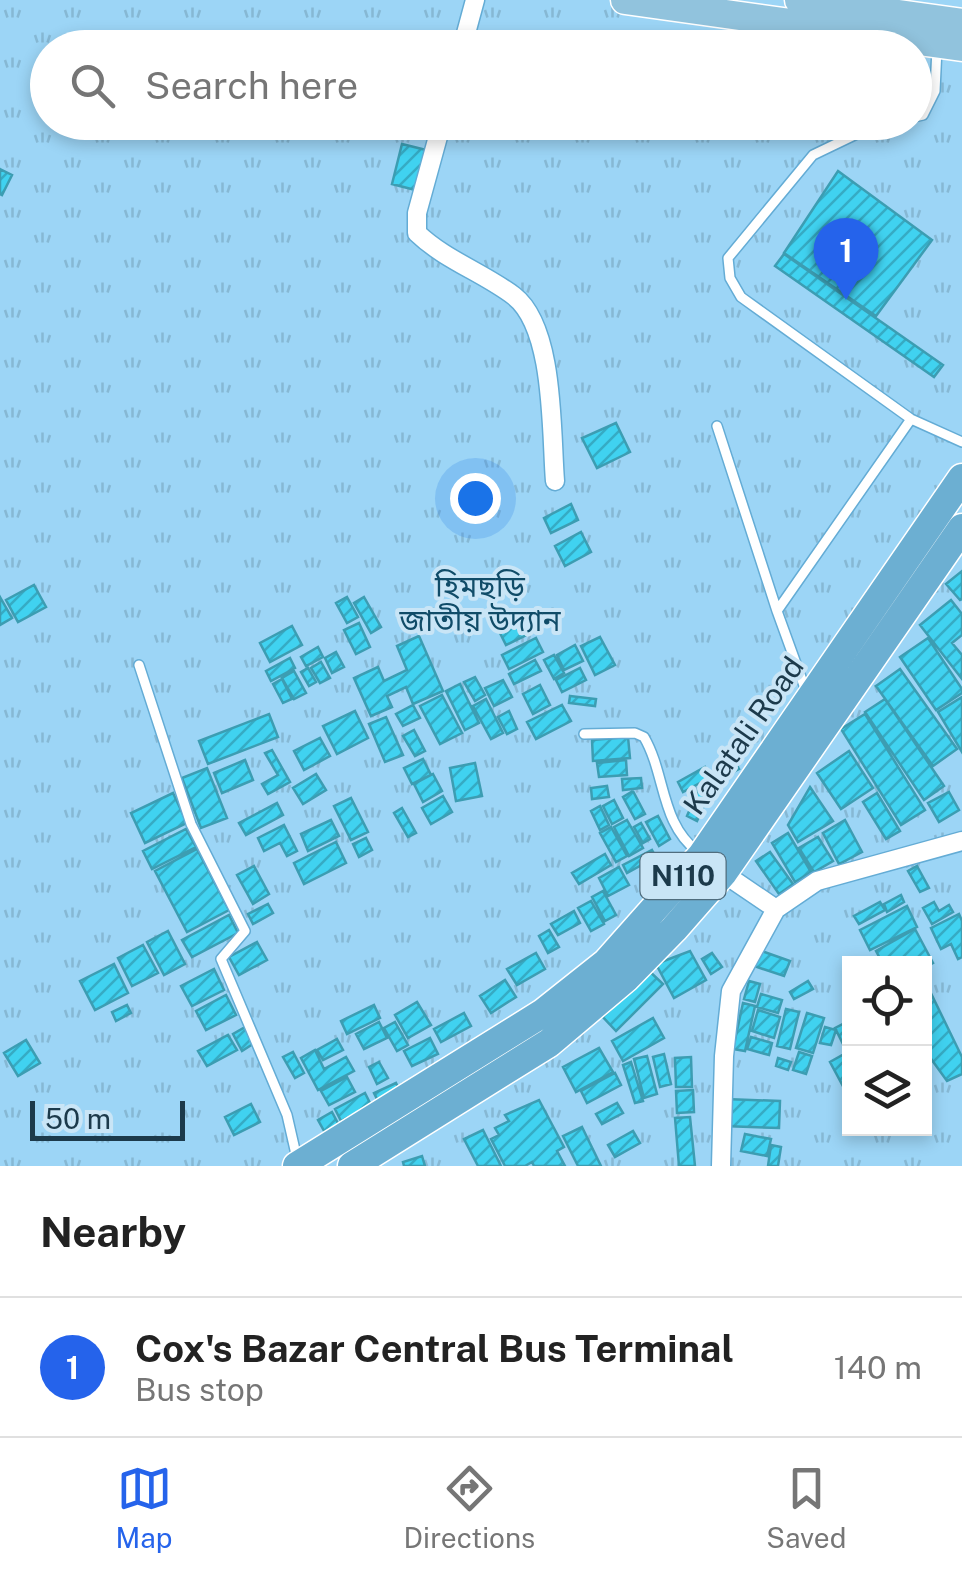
<!DOCTYPE html>
<meta charset="utf-8">
<style>
:root{--surface:#fff;--page:#f2f2f2;--text:#222;--muted:#767676;--line:#e0e0e0;--accent:#2563eb}
body{margin:0;font-family:"Public Sans","Noto Sans Bengali",sans-serif;background:var(--page);color:var(--text)}
.controls{position:absolute;right:30px;bottom:30px;display:grid;overflow:hidden;border-radius:0px;box-shadow:0 5px 15px #0003}
.controls button{width:90px;height:90px;display:grid;place-items:center;padding:0;border:0;border-bottom:2px solid var(--line);background:var(--surface);color:var(--text);font:50px sans-serif}
.scale{position:absolute;left:30px;bottom:25px;width:155px;box-sizing:border-box;padding-left:10px;border:5px solid #1c3a4b;border-top:0;font-size:28px;line-height:35px;white-space:nowrap;color:#1c3a4b;-webkit-text-stroke:8px #c9e5f6;paint-order:stroke}
.you{position:absolute;left:475px;top:498px;width:35px;height:35px;margin:-25px;border:8px solid #fff;border-radius:50%;background:#1a73e8;box-shadow:0 0 0 15px #1a73e833}
.badge{display:grid;place-items:center;width:65px;height:65px;border-radius:50%;background:var(--accent);color:#fff;font-size:32px;font-weight:700}
.pin{position:absolute;translate:-50% -82px;filter:drop-shadow(0 2px 5px #0008)}
.pin::after{content:'';position:absolute;top:52px;width:35px;height:30px;background:inherit;clip-path:polygon(0 0,100% 0,50% 100%)}
.list{margin:0;padding:0;list-style:none}
h2{display:flex;justify-content:space-between;align-items:center;height:130px;margin:0;padding:0 40px;font-size:42px}
h2 small{font-size:32px;font-weight:400;color:var(--muted)}
.list li{display:grid;grid-template-columns:65px 1fr auto;gap:30px;align-items:center;box-sizing:border-box;height:140px;padding:0 40px;border-top:2px solid var(--line)}
.list b{display:block;font-size:38px;white-space:nowrap}
.list p{margin:0;font-size:32px;white-space:nowrap;color:var(--muted)}
.list em{font-size:32px;font-style:normal;color:var(--muted)}
.icon{flex:none;width:55px;height:55px;fill:none;stroke:currentColor;stroke-width:2;stroke-linecap:round;stroke-linejoin:round}
.map{position:relative;flex:none;width:962px;height:1166px;overflow:hidden}
.search{position:absolute;background:var(--surface);box-shadow:0 5px 15px #0003;left:30px;right:30px;top:30px;height:110px;display:flex;align-items:center;gap:25px;box-sizing:border-box;padding:0 35px;border-radius:55px;color:var(--muted);font-size:38px}
.sheet{height:270px;background:var(--surface)}
nav{display:flex;justify-content:space-around;align-items:center;box-sizing:border-box;height:140px;border-top:2px solid var(--line);background:var(--surface);font-size:28px;color:var(--muted)}
nav a{display:grid;justify-items:center;gap:5px}
nav .on{color:var(--accent)}
.map>svg:first-child{display:block}
</style>
<div class="map">
<svg width="962" height="1166" viewBox="0 0 962 1166">
<defs>
<pattern id="park-tufts" width="24" height="20" patternUnits="userSpaceOnUse" patternTransform="scale(2.5)"><rect width="24" height="20" fill="#9cd5f6"/><path d="M3 7l-1-3M5 7V3M7 7l1-3M15 17l-1-3M17 17v-4M19 17l1-3" fill="none" stroke="#86b8d4"/></pattern>
<pattern id="building-hatch" width="6" height="6" patternUnits="userSpaceOnUse" patternTransform="scale(2.5)"><rect width="6" height="6" fill="#40d2f0"/><path d="M-1 1l2-2M0 6l6-6M5 7l2-2" fill="none" stroke="#35abc4"/></pattern>
</defs>
<rect width="100%" height="100%" fill="#c9e5f6"/>
<!-- park -->
<path fill="url(#park-tufts)" fill-rule="evenodd" d="M 0,0 L 962,0 L 962,1166 L 0,1166 ZM 48,48 L 914,48 L 914,122 L 48,122 ZM 850,964 L 924,964 L 924,1128 L 850,1128 Z"/>
<!-- building -->
<path fill="url(#building-hatch)" stroke="#3c9db2" stroke-width="2.5" d="M 402,144 L 430,151 L 419,191 L 392,184 Z
M 0,169 L 12,175 L 2,195 L 0,194 Z
M 838,171 L 932,240 L 876,316 L 784,253 Z
M 784,254 L 943,365 L 934,377 L 775,266 Z
M 616,423 L 630,452 L 597,468 L 582,438 Z
M 571,504 L 578,520 L 551,533 L 544,518 Z
M 581,532 L 591,552 L 565,566 L 555,546 Z
M 962,571 L 962,599 L 960,600 L 946,584 Z
M 34,585 L 46,607 L 18,622 L 6,600 Z
M 0,597 L 12,618 L 0,625 Z
M 347,597 L 358,617 L 347,623 L 336,603 Z
M 364,597 L 381,627 L 371,633 L 354,603 Z
M 951,600 L 962,614 L 962,635 L 952,643 L 962,655 L 962,679 L 920,625 Z
M 528,614 L 535,631 L 506,645 L 498,629 Z
M 359,623 L 370,647 L 356,654 L 344,630 Z
M 292,626 L 302,645 L 270,662 L 260,643 Z
M 419,636 L 443,691 L 413,704 L 406,687 L 387,696 L 392,707 L 371,716 L 354,678 L 378,667 L 384,681 L 407,670 L 397,646 Z
M 600,637 L 615,665 L 595,675 L 581,646 Z
M 536,638 L 543,652 L 509,669 L 502,655 Z
M 928,638 L 962,689 L 962,693 L 936,710 L 900,657 Z
M 575,645 L 583,661 L 564,670 L 557,655 Z
M 318,647 L 323,657 L 306,666 L 301,657 Z
M 336,652 L 344,667 L 332,673 L 325,658 Z
M 554,655 L 564,673 L 554,679 L 544,660 Z
M 290,658 L 295,668 L 271,681 L 266,671 Z
M 535,660 L 541,671 L 514,684 L 509,674 Z
M 321,662 L 330,678 L 320,683 L 311,668 Z
M 308,668 L 316,682 L 309,686 L 301,672 Z
M 580,668 L 586,680 L 562,692 L 556,680 Z
M 900,669 L 957,749 L 933,766 L 876,686 Z
M 294,671 L 306,693 L 294,699 L 282,678 Z
M 475,677 L 485,695 L 475,701 L 464,682 Z
M 282,679 L 292,699 L 283,703 L 273,684 Z
M 503,680 L 512,697 L 494,706 L 485,688 Z
M 460,684 L 479,723 L 465,730 L 446,691 Z
M 540,685 L 550,705 L 533,714 L 523,694 Z
M 442,695 L 462,733 L 440,744 L 420,706 Z
M 570,696 L 596,699 L 595,706 L 569,703 Z
M 962,697 L 962,752 L 938,712 Z
M 486,699 L 503,733 L 491,739 L 473,706 Z
M 885,699 L 944,786 L 924,800 L 865,712 Z
M 413,705 L 420,718 L 403,726 L 396,714 Z
M 562,705 L 571,721 L 536,739 L 527,722 Z
M 355,711 L 368,738 L 337,754 L 323,726 Z
M 509,711 L 517,729 L 507,734 L 498,717 Z
M 269,714 L 278,737 L 208,764 L 199,741 Z
M 865,714 L 925,810 L 901,825 L 841,729 Z
M 386,717 L 403,755 L 385,762 L 369,724 Z
M 414,730 L 425,751 L 415,756 L 403,736 Z
M 628,737 L 630,758 L 593,761 L 592,740 Z
M 320,738 L 330,756 L 304,770 L 294,751 Z
M 272,750 L 290,782 L 268,794 L 262,784 L 278,775 L 265,753 Z
M 849,751 L 873,788 L 841,809 L 817,773 Z
M 423,759 L 431,775 L 412,784 L 404,768 Z
M 245,760 L 253,780 L 222,793 L 214,773 Z
M 626,760 L 627,775 L 599,777 L 597,763 Z
M 735,762 L 739,769 L 720,779 L 716,772 Z
M 475,763 L 482,796 L 456,801 L 450,768 Z
M 705,767 L 711,777 L 683,792 L 678,782 Z
M 207,768 L 227,818 L 201,828 L 182,778 Z
M 316,774 L 326,790 L 303,804 L 293,788 Z
M 433,774 L 442,791 L 423,802 L 414,784 Z
M 641,778 L 642,788 L 623,790 L 622,779 Z
M 607,786 L 609,797 L 592,799 L 591,788 Z
M 810,787 L 833,821 L 798,842 L 788,825 Z
M 633,791 L 645,814 L 635,819 L 623,797 Z
M 698,791 L 709,795 L 697,821 L 687,816 Z
M 949,792 L 959,810 L 939,822 L 928,803 Z
M 173,793 L 187,823 L 145,843 L 131,813 Z
M 877,793 L 900,831 L 886,839 L 863,802 Z
M 443,796 L 452,812 L 431,824 L 422,808 Z
M 351,798 L 368,832 L 351,840 L 334,806 Z
M 614,800 L 623,818 L 612,824 L 603,806 Z
M 277,803 L 283,815 L 246,835 L 239,823 Z
M 600,806 L 609,825 L 600,830 L 591,811 Z
M 402,808 L 416,833 L 408,837 L 394,813 Z
M 658,816 L 670,839 L 659,846 L 646,822 Z
M 331,820 L 339,836 L 308,851 L 301,834 Z
M 627,820 L 643,848 L 629,856 L 614,827 Z
M 845,820 L 862,852 L 839,864 L 823,833 Z
M 641,823 L 650,839 L 643,843 L 634,827 Z
M 284,825 L 297,851 L 287,856 L 280,843 L 264,851 L 258,838 Z
M 611,827 L 627,856 L 616,862 L 600,833 Z
M 186,829 L 196,847 L 152,869 L 143,851 Z
M 788,833 L 811,872 L 795,882 L 772,843 Z
M 818,837 L 833,861 L 814,872 L 799,848 Z
M 366,838 L 372,850 L 359,857 L 353,844 Z
M 336,842 L 346,863 L 304,884 L 294,863 Z
M 197,849 L 229,910 L 187,932 L 155,871 Z
M 652,850 L 656,857 L 627,873 L 623,865 Z
M 770,852 L 793,884 L 779,894 L 756,861 Z
M 605,854 L 611,865 L 579,884 L 572,873 Z
M 254,866 L 269,894 L 253,904 L 237,875 Z
M 917,866 L 929,888 L 920,892 L 908,871 Z
M 619,867 L 629,885 L 608,896 L 599,878 Z
M 603,891 L 616,915 L 605,921 L 592,897 Z
M 901,895 L 904,902 L 887,912 L 884,904 Z
M 591,901 L 604,924 L 591,931 L 578,908 Z
M 880,902 L 885,910 L 859,924 L 854,916 Z
M 934,902 L 939,911 L 949,905 L 953,912 L 932,924 L 923,908 Z
M 268,904 L 273,913 L 253,924 L 248,914 Z
M 907,906 L 917,927 L 870,950 L 860,930 Z
M 574,911 L 580,923 L 558,935 L 551,924 Z
M 959,914 L 962,921 L 962,957 L 958,959 L 951,944 L 941,949 L 931,928 Z
M 229,915 L 238,933 L 192,957 L 182,940 Z
M 915,929 L 933,963 L 924,968 L 924,964 L 883,964 L 876,951 Z
M 549,930 L 559,947 L 548,953 L 539,936 Z
M 168,931 L 185,964 L 164,975 L 147,942 Z
M 257,942 L 267,960 L 239,975 L 229,957 Z
M 143,945 L 158,973 L 132,986 L 118,958 Z
M 759,950 L 790,961 L 784,976 L 754,966 Z
M 690,951 L 706,980 L 674,998 L 656,964 Z
M 536,953 L 545,969 L 517,985 L 507,969 Z
M 712,953 L 722,967 L 711,974 L 702,959 Z
M 114,964 L 128,993 L 95,1010 L 80,981 Z
M 646,968 L 663,984 L 616,1031 L 600,1014 Z
M 214,969 L 224,990 L 192,1006 L 181,986 Z
M 924,979 L 962,1057 L 962,1074 L 947,1081 L 924,1049 Z
M 505,980 L 516,997 L 491,1013 L 480,996 Z
M 749,981 L 760,984 L 755,1002 L 744,999 Z
M 808,981 L 813,989 L 794,999 L 790,992 Z
M 761,994 L 782,1000 L 778,1013 L 757,1007 Z
M 226,995 L 236,1015 L 206,1030 L 196,1011 Z
M 417,1002 L 431,1025 L 408,1038 L 395,1015 Z
M 743,1003 L 755,1006 L 745,1051 L 733,1049 Z
M 127,1005 L 131,1013 L 116,1021 L 112,1012 Z
M 374,1005 L 380,1018 L 347,1034 L 341,1021 Z
M 786,1009 L 799,1012 L 790,1049 L 777,1046 Z
M 758,1010 L 780,1017 L 774,1038 L 752,1031 Z
M 464,1013 L 471,1026 L 441,1042 L 434,1029 Z
M 807,1013 L 824,1018 L 813,1053 L 796,1048 Z
M 653,1018 L 664,1038 L 623,1061 L 612,1041 Z
M 379,1022 L 387,1038 L 364,1049 L 356,1034 Z
M 395,1022 L 408,1045 L 397,1051 L 384,1028 Z
M 847,1022 L 850,1027 L 847,1052 L 835,1028 Z
M 247,1026 L 256,1042 L 242,1051 L 233,1034 Z
M 825,1027 L 836,1030 L 831,1045 L 820,1043 Z
M 228,1035 L 237,1050 L 207,1066 L 198,1051 Z
M 751,1037 L 772,1043 L 769,1055 L 747,1049 Z
M 430,1038 L 438,1054 L 412,1066 L 404,1051 Z
M 337,1039 L 343,1050 L 323,1060 L 317,1050 Z
M 26,1040 L 40,1063 L 18,1076 L 4,1053 Z
M 599,1048 L 613,1072 L 576,1092 L 563,1067 Z
M 315,1050 L 324,1069 L 346,1057 L 354,1071 L 318,1090 L 301,1058 Z
M 293,1052 L 304,1073 L 295,1078 L 283,1057 Z
M 799,1052 L 812,1056 L 806,1074 L 793,1070 Z
M 846,1053 L 850,1085 L 844,1088 L 830,1062 Z
M 664,1054 L 671,1084 L 660,1087 L 653,1057 Z
M 647,1056 L 657,1094 L 644,1098 L 634,1059 Z
M 691,1057 L 692,1087 L 676,1087 L 675,1058 Z
M 778,1058 L 791,1062 L 788,1070 L 776,1066 Z
M 379,1062 L 388,1078 L 377,1084 L 369,1067 Z
M 631,1062 L 643,1101 L 635,1103 L 623,1065 Z
M 615,1073 L 621,1085 L 587,1103 L 581,1091 Z
M 347,1077 L 355,1092 L 329,1105 L 321,1091 Z
M 396,1083 L 401,1093 L 379,1103 L 374,1093 Z
M 693,1090 L 694,1112 L 677,1113 L 676,1091 Z
M 365,1093 L 371,1105 L 341,1121 L 335,1109 Z
M 725,1099 L 780,1101 L 779,1128 L 724,1126 Z
M 539,1100 L 564,1147 L 557,1151 L 565,1166 L 534,1166 L 532,1162 L 525,1166 L 505,1166 L 491,1139 L 499,1135 L 495,1128 L 509,1121 L 505,1115 Z
M 617,1103 L 623,1113 L 602,1124 L 596,1114 Z
M 251,1104 L 260,1122 L 234,1135 L 225,1117 Z
M 332,1112 L 342,1131 L 328,1138 L 318,1120 Z
M 690,1117 L 695,1166 L 679,1166 L 675,1118 Z
M 582,1127 L 601,1166 L 578,1166 L 563,1136 Z
M 483,1130 L 501,1166 L 478,1166 L 464,1139 Z
M 633,1131 L 640,1143 L 615,1157 L 608,1145 Z
M 745,1134 L 771,1139 L 767,1156 L 741,1151 Z
M 771,1145 L 781,1147 L 778,1166 L 768,1166 Z
M 422,1156 L 425,1166 L 404,1166 L 403,1162 Z"/>
<g fill="none" stroke-linecap="round" stroke-linejoin="round">
<defs>
<path id="service" d="M 914,117 L 923,115 L 935,91 L 937,48
M 894,122 L 865,130 L 813,155 L 728,258 L 730,278 L 741,297 L 911,419 L 962,442
M 717,426 L 777,611
M 139,665 L 191,824 L 245,931 L 221,959 L 287,1115 L 298,1163
M 806,691 L 777,611 L 911,419
M 584,734 L 635,733 L 644,737 C 666,775 660,823 698,852"/>
<path id="minor" d="M 462,48 L 475,0
M 442,122 L 417,213 L 417,233 C 445,260 484,273 514,296 C 555,328 551,433 555,481
M 723,873 L 776,909 L 817,881 L 962,841
M 721,1166 L 724,1056 L 731,991 L 776,909"/>
<path id="primary" d="M 625,0 L 962,47
M 799,0 L 962,23"/>
<path id="trunk" d="M 297,1166 L 543,1013 L 606,963 L 702,855 L 962,478
M 352,1166 L 549,1043 L 626,978 L 674,929 L 723,873 L 962,528"/>
</defs>
<!-- service casing -->
<use href="#service" stroke="#64acd5" stroke-width="12"/>
<!-- minor casing -->
<use href="#minor" stroke="#64acd5" stroke-width="21"/>
<!-- primary casing -->
<use href="#primary" stroke="#fff" stroke-width="31"/>
<!-- trunk casing -->
<use href="#trunk" stroke="#fff" stroke-width="31"/>
<!-- service -->
<use href="#service" stroke="#fff" stroke-width="9"/>
<!-- minor -->
<use href="#minor" stroke="#fff" stroke-width="18"/>
<!-- primary -->
<use href="#primary" stroke="#91c3dd" stroke-width="28"/>
<!-- trunk -->
<use href="#trunk" stroke="#6cafd2" stroke-width="28"/>
</g>
<g text-anchor="middle" stroke-width="8" stroke-linejoin="round" paint-order="stroke">
<!-- shield labels -->
<rect fill="#c9e5f6" stroke="#506d7e" stroke-width="2.5" x="640.5" y="853" width="85" height="46" rx="8"/>
<g font-size="28" font-weight="bold" fill="#1c3a4b">
<text x="683" y="886">N110</text>
</g>
<!-- park labels -->
<g font-size="30" fill="#104c68" stroke="#c9e5f6">
<text x="480" y="597">হিমছড়ি<tspan x="480" dy="34">জাতীয় উদ্যান</tspan></text>
</g>
<!-- street labels -->
<g font-size="30" fill="#1c3a4b" stroke="#c9e5f6">
<text transform="translate(744 736) rotate(-55)" y="10">Kalatali Road</text>
</g>
</g>
</svg>
<div class="controls">
<button><svg class="icon" aria-label="locate" viewBox="0 0 24 24"><circle cx="12" cy="12" r="6"/><path d="M12 2v4M12 18v4M2 12h4M18 12h4"/></svg></button>
<button><svg class="icon" aria-label="layers" viewBox="0 0 24 24"><path d="M12 4l9 5-9 5-9-5zM3 14l9 5 9-5"/></svg></button>
</div>
<div class="scale">50 m</div>
<div class="you"></div>
<div class="pin badge" style="left:846px;top:300px">1</div>
<div class="search"><svg class="icon" aria-label="search" viewBox="0 0 24 24"><circle cx="10" cy="10" r="6"/><path d="M15 15l6 6"/></svg>Search here</div>
</div>
<section class="sheet">
<h2>Nearby<small></small></h2>
<ul class="list">
<li><span class="badge">1</span><div><b>Cox's Bazar Central Bus Terminal</b><p>Bus stop</p></div><em>140 m</em></li>
</ul>
</section>
<nav>
<a class="on"><svg class="icon" aria-label="map" viewBox="0 0 24 24"><path d="M3 6l6-2 6 2 6-2v14l-6 2-6-2-6 2zM9 4v14M15 6v14"/></svg>Map</a>
<a><svg class="icon" aria-label="directions" viewBox="0 0 24 24"><path d="M12 3l9 9-9 9-9-9zM9 14v-3h6M13 9l2 2-2 2"/></svg>Directions</a>
<a><svg class="icon" aria-label="saved" viewBox="0 0 24 24"><path d="M7 4h10v16l-5-4-5 4z"/></svg>Saved</a>
</nav>
